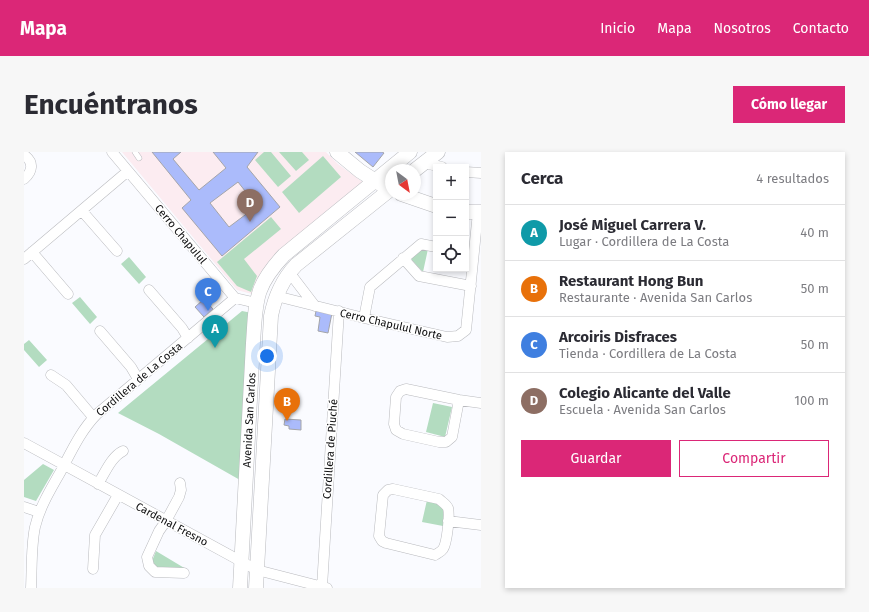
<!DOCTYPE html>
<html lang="es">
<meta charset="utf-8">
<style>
:root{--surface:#fff;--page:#f7f7f7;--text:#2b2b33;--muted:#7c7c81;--line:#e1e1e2;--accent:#db2777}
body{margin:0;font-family:"Fira Sans",sans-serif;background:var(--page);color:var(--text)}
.controls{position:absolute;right:12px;top:12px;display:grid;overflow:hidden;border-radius:0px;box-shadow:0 2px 6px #0003}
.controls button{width:36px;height:36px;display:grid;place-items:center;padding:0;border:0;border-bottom:1px solid var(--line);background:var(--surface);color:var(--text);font:20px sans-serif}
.compass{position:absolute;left:361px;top:12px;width:36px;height:36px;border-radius:50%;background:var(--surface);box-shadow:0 2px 6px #0003;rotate:148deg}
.you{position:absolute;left:243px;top:204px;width:14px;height:14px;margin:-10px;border:3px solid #fff;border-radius:50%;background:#1a73e8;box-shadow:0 0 0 6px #1a73e833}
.badge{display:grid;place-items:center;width:26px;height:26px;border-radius:50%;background:var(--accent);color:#fff;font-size:13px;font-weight:700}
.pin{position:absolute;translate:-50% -33px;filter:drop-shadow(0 1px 2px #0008)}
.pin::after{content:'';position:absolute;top:21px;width:14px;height:12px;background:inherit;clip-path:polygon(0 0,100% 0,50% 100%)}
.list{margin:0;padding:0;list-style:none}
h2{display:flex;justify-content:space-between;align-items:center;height:52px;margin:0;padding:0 16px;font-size:17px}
h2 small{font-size:13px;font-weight:400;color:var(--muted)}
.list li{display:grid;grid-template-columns:26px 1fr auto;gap:12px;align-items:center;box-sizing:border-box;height:56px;padding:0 16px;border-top:1px solid var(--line)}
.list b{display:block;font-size:15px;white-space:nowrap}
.list p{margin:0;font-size:13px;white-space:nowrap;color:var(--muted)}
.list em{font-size:13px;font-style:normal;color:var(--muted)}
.actions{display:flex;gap:8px;padding:12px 16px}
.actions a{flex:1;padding:9px 0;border:1px solid var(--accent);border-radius:0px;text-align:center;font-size:14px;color:var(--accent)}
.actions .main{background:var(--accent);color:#fff}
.icon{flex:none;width:22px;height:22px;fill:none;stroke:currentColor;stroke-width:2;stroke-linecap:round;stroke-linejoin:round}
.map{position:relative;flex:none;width:457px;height:436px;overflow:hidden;border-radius:0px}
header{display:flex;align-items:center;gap:24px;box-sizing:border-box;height:56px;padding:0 20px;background:var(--accent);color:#fff}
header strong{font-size:19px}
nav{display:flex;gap:22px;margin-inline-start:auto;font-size:14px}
.intro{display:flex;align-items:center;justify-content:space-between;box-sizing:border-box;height:96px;padding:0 24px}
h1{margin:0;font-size:28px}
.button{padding:10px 18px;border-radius:0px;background:var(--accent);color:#fff;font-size:14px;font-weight:700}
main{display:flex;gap:24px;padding:0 24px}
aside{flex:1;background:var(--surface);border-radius:0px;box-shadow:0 2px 6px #0003}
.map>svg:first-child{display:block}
</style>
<header>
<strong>Mapa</strong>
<nav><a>Inicio</a><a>Mapa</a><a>Nosotros</a><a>Contacto</a></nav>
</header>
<div class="intro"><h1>Encuéntranos</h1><a class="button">Cómo llegar</a></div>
<main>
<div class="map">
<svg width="457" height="436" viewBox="0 0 457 436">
<rect width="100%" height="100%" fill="#fafbff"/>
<!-- education -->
<path fill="#fcecf1" d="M 98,0 L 302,0 L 314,12 L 340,31 L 228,142 L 213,138 Z"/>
<!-- green -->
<path fill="#b3dcc0" d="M 240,0 L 247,0 L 267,24 L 254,35 L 231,8 Z
M 255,0 L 278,0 L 285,8 L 272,19 Z
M 299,4 L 317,25 L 275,61 L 258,40 Z
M 247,65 L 257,77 L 220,107 L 233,124 L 227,140 L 213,134 L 193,110 Z
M 397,95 L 404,97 L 399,120 L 385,105 Z
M 105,105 L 122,125 L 115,132 L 97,112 Z
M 56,145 L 73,165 L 66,172 L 48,151 Z
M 218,159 L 228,161 L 216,328 L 135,282 L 94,261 Z
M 5,188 L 23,208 L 15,215 L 0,198 L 0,192 Z
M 409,251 L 428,255 L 421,285 L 402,280 Z
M 19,312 L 30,318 L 12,349 L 0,345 L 0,328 Z
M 403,348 L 423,353 L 419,374 L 398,370 Z
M 132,399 L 162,417 L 132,415 L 128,409 Z"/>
<!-- building -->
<path fill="#abbbfb" stroke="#a4a5a9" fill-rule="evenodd" d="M 128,0 L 157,0 L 149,7 L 175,38 L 202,16 L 189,0 L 234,0 L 223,15 L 256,55 L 198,104 L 158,56 L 167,48 ZM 214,30 L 233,54 L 205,75 L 186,51 Z
M 331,0 L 358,0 L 360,1 L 349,15 Z
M 180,147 L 189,157 L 180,165 L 171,155 Z
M 292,159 L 308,161 L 304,181 L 294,179 L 296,165 L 291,164 Z
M 261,267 L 277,268 L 277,278 L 265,277 L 265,274 L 260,273 Z"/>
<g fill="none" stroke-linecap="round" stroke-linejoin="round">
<defs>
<path id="lane" d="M 111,0 L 115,6"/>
<path id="street" d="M 88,0 L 211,146 L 232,151
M 0,3 C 10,10 9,19 0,27
M 400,11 L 418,15
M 442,20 L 457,21
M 58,59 L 93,99
M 8,100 L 44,142
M 379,106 L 395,124 L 447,134
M 0,107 L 104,19
M 265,120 L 291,154
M 125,138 L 158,176 L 164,186
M 252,144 L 340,166 L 423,185 L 434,184 L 442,178 L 454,60
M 340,166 L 346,135 L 397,92 L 412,95
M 76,179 L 107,215 L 114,227
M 27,223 L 42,233 L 69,265
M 435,248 L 428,285 L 422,290 L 415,290 L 379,282 L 372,278 L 370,272 L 372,245 L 376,239 L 382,237 L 435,248 L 457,251
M 0,291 L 233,418 L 303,436
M 156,331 L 157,338 L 155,345 L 142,369 L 135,379 L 123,405 L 125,414 L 131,420 L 160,421
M 74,332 C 81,321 87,305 99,299
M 369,337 L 415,347 C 418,350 422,352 424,356 C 426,363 423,391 419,397 C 417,400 414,401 411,403 L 362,391 L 358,389 L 355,384 L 359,343 L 364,338 Z
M 0,355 L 15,360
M 424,369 L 457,373
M 69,417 L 71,383 L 94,343
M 298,435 L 315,159
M 7,436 C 8,416 7,394 11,375 C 16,354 27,337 37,319 C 47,300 57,278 73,262 L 211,146"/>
<path id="secondary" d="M 313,0 L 336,19 L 358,33
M 391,18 L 414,0
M 377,42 L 412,54
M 442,60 L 457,60
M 216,436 L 229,191 C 232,149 230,135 260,103 L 386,0
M 232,436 L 247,164 C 251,144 258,128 272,113 L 367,37"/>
</defs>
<!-- lane casing -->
<use href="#lane" stroke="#b9babe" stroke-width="6"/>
<!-- street casing -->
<use href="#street" stroke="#b9babe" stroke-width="11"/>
<!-- secondary casing -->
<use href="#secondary" stroke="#b9babe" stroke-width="15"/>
<!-- lane -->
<use href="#lane" stroke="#fff" stroke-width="5"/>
<!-- street -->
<use href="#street" stroke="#fff" stroke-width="10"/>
<!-- secondary -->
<use href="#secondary" stroke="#fff" stroke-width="14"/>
</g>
<g text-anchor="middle" stroke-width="3" stroke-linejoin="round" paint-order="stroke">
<!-- street labels -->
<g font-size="11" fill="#0f0f10" stroke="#fff">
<text transform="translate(157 82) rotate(50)" y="4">Cerro Chapulul</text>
<text transform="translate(367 172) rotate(13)" y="4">Cerro Chapulul Norte</text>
<text transform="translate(115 227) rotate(-40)" y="4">Cordillera de La Costa</text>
<text transform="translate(225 268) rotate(-87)" y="4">Avenida San Carlos</text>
<text transform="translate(306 297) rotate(-86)" y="4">Cordillera de Piuché</text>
<text transform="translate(148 372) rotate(28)" y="4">Cardenal Fresno</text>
</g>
</g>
</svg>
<div class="controls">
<button>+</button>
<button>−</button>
<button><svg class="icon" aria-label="locate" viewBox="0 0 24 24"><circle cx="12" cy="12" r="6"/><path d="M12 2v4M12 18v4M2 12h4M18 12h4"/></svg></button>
</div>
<svg class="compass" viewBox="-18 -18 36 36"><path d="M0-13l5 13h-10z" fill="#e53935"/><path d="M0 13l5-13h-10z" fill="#7c7c81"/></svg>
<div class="you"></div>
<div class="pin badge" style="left:191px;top:196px;background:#0f9aa8">A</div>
<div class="pin badge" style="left:263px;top:269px;background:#e8710a">B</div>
<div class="pin badge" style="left:184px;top:159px;background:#3f7fe0">C</div>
<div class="pin badge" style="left:226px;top:70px;background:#8d6e63">D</div>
</div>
<aside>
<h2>Cerca<small>4 resultados</small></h2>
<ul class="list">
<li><span class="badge" style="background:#0f9aa8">A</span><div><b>José Miguel Carrera V.</b><p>Lugar · Cordillera de La Costa</p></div><em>40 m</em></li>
<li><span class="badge" style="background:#e8710a">B</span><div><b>Restaurant Hong Bun</b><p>Restaurante · Avenida San Carlos</p></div><em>50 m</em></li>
<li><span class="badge" style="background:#3f7fe0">C</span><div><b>Arcoiris Disfraces</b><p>Tienda · Cordillera de La Costa</p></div><em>50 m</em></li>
<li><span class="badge" style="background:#8d6e63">D</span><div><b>Colegio Alicante del Valle</b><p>Escuela · Avenida San Carlos</p></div><em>100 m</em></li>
</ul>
<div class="actions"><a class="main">Guardar</a><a>Compartir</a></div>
</aside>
</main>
